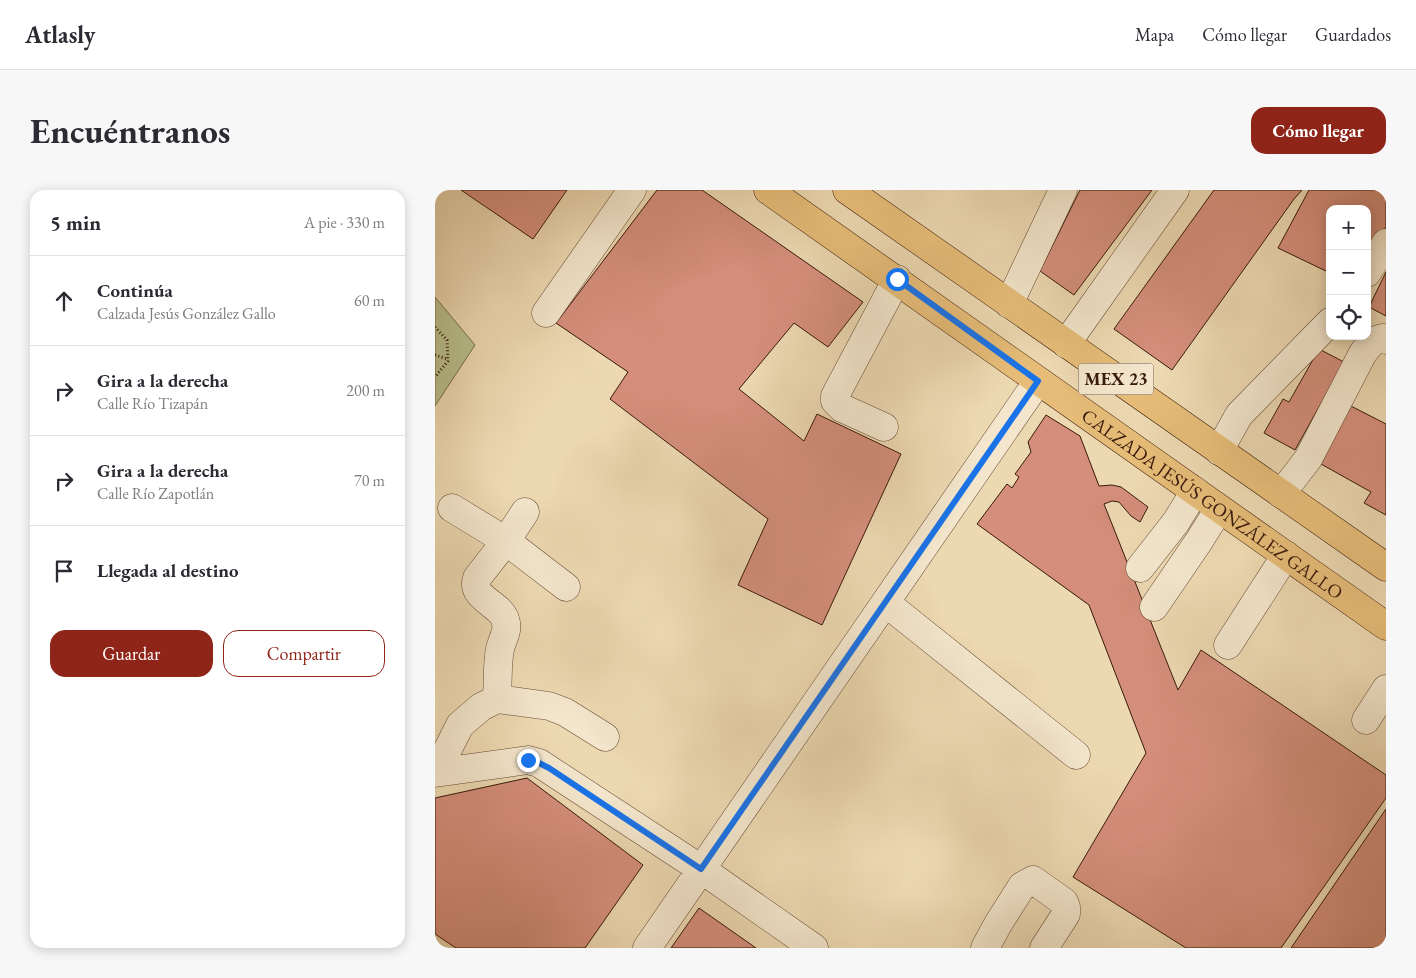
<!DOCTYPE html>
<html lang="es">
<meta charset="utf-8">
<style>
:root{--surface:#fff;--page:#f7f7f7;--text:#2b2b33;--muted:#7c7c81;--line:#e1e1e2;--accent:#8f2418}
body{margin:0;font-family:"EB Garamond",serif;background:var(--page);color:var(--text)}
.controls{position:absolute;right:15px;top:15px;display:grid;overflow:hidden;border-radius:10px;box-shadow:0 2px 12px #0003}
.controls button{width:45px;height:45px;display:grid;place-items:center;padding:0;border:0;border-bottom:1px solid var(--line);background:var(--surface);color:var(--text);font:25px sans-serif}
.stop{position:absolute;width:15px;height:15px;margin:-11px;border:4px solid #1a73e8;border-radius:50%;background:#fff}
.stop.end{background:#1a73e8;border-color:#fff;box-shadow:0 1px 5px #0008}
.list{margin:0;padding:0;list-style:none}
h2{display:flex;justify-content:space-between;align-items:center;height:65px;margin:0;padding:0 20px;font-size:21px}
h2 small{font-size:16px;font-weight:400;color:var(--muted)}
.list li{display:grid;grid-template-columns:32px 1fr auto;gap:15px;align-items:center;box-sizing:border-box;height:90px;padding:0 20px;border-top:1px solid var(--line)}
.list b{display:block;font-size:19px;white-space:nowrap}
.list p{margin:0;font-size:16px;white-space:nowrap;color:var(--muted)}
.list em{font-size:16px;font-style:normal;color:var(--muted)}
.actions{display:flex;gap:10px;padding:15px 20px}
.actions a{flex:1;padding:11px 0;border:1px solid var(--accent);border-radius:15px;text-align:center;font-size:18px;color:var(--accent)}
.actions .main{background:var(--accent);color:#fff}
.icon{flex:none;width:28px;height:28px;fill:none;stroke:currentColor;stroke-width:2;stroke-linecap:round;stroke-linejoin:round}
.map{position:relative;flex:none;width:951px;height:758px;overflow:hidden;border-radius:15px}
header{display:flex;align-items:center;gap:30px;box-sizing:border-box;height:70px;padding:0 25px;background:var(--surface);border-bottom:1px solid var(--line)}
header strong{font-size:24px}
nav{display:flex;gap:28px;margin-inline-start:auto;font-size:18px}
.intro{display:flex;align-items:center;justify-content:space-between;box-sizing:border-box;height:120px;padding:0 30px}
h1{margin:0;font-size:35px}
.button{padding:12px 22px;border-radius:15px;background:var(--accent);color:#fff;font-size:18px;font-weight:700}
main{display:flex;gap:30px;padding:0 30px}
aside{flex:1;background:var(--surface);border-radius:15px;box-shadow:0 2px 12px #0003}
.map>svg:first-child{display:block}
</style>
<header>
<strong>Atlasly</strong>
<nav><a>Mapa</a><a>Cómo llegar</a><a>Guardados</a></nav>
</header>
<div class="intro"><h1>Encuéntranos</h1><a class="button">Cómo llegar</a></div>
<main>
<aside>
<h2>5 min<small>A pie · 330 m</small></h2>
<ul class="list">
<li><svg class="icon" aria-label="ahead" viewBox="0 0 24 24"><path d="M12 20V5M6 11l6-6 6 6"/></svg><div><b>Continúa</b><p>Calzada Jesús González Gallo</p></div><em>60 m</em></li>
<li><svg class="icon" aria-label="right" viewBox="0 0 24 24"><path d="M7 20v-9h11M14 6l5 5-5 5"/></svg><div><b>Gira a la derecha</b><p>Calle Río Tizapán</p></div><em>200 m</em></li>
<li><svg class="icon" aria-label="right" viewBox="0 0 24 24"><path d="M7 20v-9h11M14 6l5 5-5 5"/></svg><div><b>Gira a la derecha</b><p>Calle Río Zapotlán</p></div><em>70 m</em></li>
<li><svg class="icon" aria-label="arrive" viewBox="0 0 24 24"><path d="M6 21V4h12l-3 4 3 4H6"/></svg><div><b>Llegada al destino</b></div></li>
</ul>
<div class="actions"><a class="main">Guardar</a><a>Compartir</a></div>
</aside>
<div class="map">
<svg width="951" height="758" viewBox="0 0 951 758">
<rect width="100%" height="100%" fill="#ecd8b1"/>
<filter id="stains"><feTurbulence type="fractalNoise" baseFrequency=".004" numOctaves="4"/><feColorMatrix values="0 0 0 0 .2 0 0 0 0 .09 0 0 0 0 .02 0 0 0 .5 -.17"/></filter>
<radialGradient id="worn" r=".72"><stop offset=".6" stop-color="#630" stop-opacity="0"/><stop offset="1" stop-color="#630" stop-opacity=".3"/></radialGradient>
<!-- green -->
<path fill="#b8bf8c" stroke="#786c4c" d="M 0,107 L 40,155 L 0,216 Z"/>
<!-- building -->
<path fill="#d48e7b" stroke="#38190b" d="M 26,0 L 132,0 L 98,49 Z
M 222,0 L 267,0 L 428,112 L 393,157 L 359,133 L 304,199 L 369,251 L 382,224 L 466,264 L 387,435 L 303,395 L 333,329 L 175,209 L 193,182 L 121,133 Z
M 645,0 L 717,0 L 639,105 L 605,81 Z
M 779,0 L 867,0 L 859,9 L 737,180 L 679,139 Z
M 874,0 L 951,0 L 951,37 L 932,72 L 932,19 L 895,19 L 895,83 L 843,58 Z
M 951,82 L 951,126 L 934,117 Z
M 884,159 L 909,172 L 860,260 L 829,243 L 848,209 L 854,212 Z
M 916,216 L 951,234 L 951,325 L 929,313 L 936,302 L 886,274 Z
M 611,225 L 645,246 L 664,296 L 677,295 L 686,297 L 713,317 L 705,332 L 696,326 L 684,312 L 677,311 L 669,314 L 743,500 L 766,460 L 951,585 L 951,608 L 846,758 L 751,758 L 638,687 L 711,563 L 654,415 L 542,334 L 572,294 L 577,298 L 584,287 L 580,284 L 596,262 L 593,252 Z
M 92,588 L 208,675 L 150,758 L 21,758 L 0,744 L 0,608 Z
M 951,619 L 951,758 L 856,758 Z
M 264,718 L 321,758 L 236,758 Z"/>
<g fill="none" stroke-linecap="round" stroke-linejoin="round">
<defs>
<path id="minor" d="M 932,83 L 951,53
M 574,114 L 628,0
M 111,123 L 197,0
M 631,154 L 740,0
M 449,237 L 407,218 L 400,211 L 400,206 L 462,89
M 784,261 L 804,225 L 895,132
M 846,304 L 873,269 L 928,163 L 938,151 L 948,148 L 951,150
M 17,318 L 71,351 L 131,397
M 705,378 L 741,332 L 760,301
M 451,413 L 641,565
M 719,417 L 764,351 L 784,319
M 793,455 L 851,365
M 62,509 C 63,493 62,474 65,459 C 68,447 74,441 70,429 C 64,413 35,408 42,388 L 71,351 L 90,322
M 931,530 L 951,499
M 9,581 L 12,561 L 25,535 L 46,517 L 62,509 L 114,516 L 130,522 L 170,547
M 0,583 L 93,570 L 104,573 L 266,679 L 379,758
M 212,758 L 603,191
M 550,758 L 563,734 L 587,696 L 598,690 L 629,712 L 631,717 L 631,724 L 609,758"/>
<g id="major">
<path id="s1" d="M 333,0 L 951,436"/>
<path d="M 412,0 L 951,377"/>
</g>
</defs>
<!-- minor casing -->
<use href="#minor" stroke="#654934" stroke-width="29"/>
<!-- major casing -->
<use href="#major" stroke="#38190b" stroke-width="29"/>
<!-- path -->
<path stroke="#38190b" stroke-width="3" stroke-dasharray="1 2.5" stroke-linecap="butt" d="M 0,137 L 12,150 L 13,171 L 0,187
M 0,165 L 12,169"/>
<!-- minor -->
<use href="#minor" stroke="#f3e6cc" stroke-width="28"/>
<!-- major -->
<use href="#major" stroke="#e6bc78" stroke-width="28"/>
</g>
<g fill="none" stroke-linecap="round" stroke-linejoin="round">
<!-- route -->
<path stroke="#1a73e8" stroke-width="6" d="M 93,570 L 104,573 L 114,578 L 266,679 L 603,191 L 462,89"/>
</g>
<g text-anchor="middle" stroke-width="5" stroke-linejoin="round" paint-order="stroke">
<!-- shield labels -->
<rect fill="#f3e6cc" stroke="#705645" stroke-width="1" x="643.5" y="173.5" width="75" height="31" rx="4"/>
<g font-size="18" font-weight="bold" fill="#38190b">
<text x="681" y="195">MEX 23</text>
</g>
<!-- street labels -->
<g font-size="19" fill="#38190b" stroke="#f3e6cc">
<text dy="7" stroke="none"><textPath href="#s1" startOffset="544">CALZADA JESÚS GONZÁLEZ GALLO</textPath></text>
</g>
</g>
<rect width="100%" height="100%" filter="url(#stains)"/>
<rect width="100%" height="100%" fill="url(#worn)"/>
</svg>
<div class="controls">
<button>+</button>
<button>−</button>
<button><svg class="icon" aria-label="locate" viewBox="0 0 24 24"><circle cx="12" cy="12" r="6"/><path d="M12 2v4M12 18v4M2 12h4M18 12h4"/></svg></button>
</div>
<div class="stop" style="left:462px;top:89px"></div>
<div class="stop end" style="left:93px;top:570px"></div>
</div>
</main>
